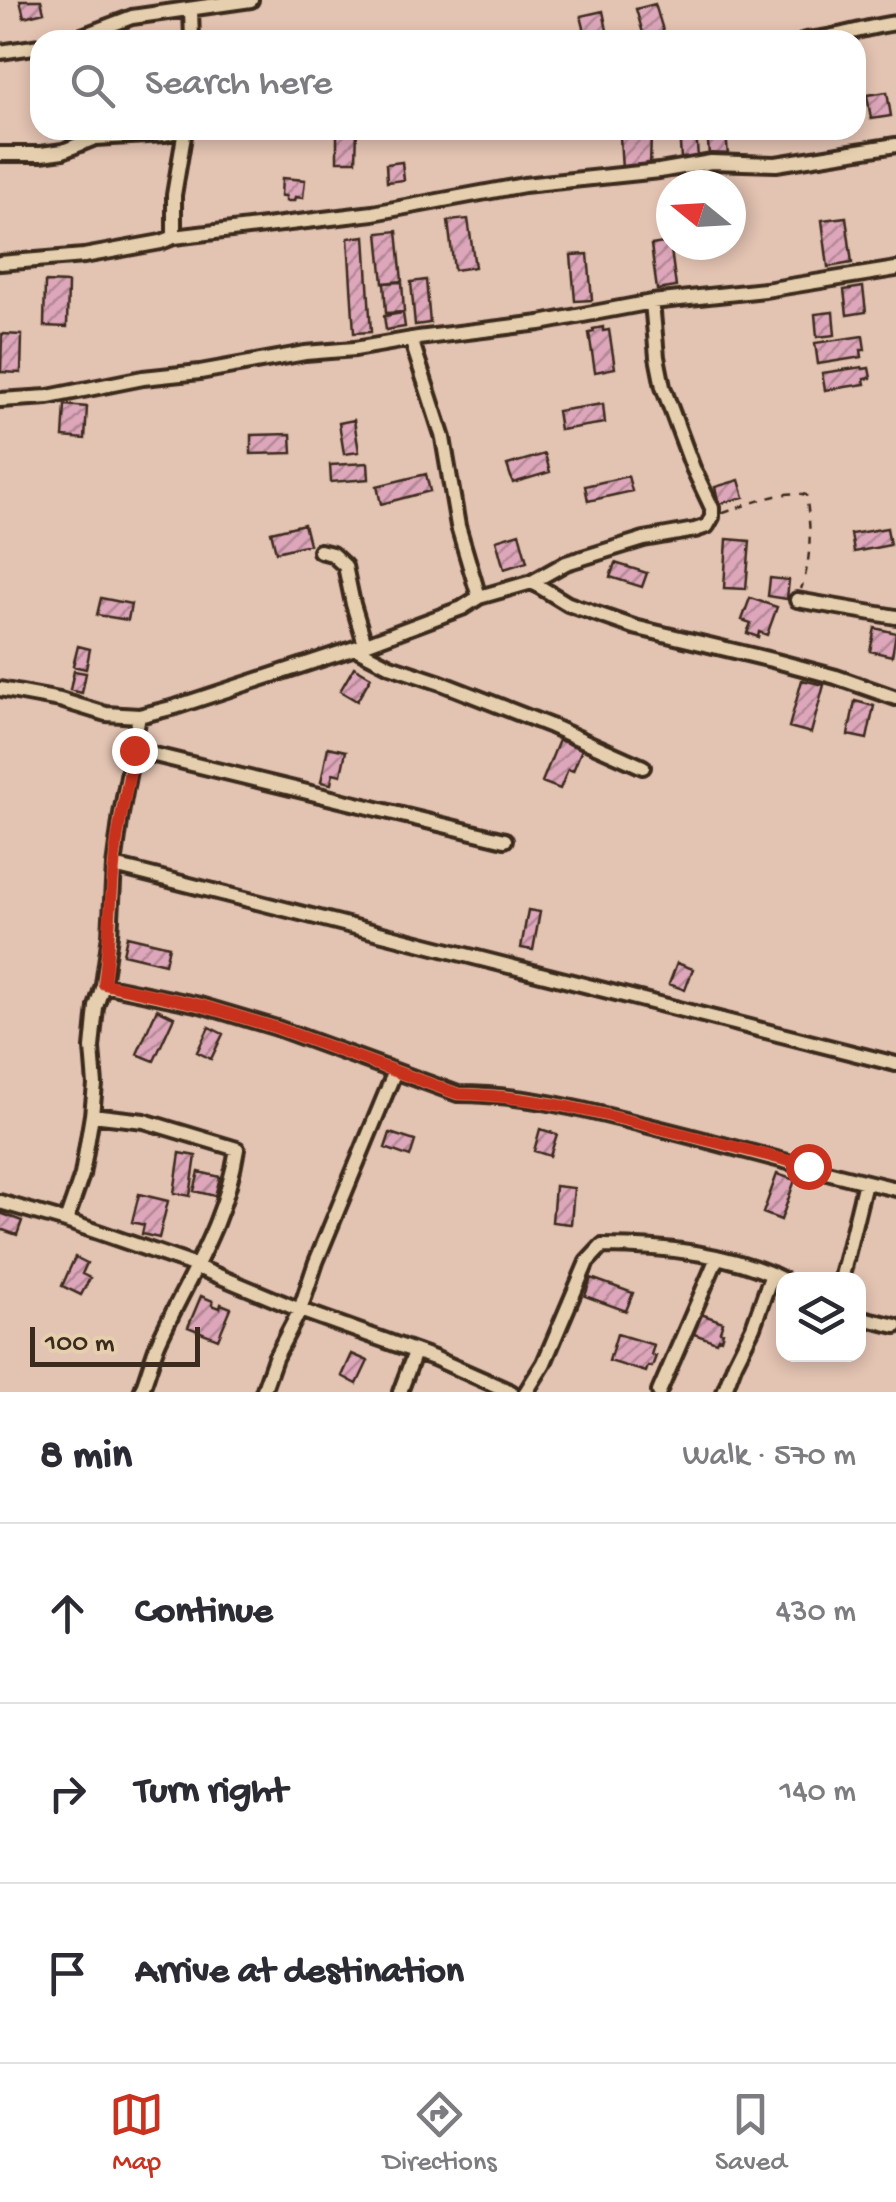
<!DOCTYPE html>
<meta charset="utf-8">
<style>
:root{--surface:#fff;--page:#f7f7f7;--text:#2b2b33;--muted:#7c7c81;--line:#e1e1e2;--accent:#c8321e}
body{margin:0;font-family:"Gochi Hand",sans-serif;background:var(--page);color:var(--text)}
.controls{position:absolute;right:30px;bottom:30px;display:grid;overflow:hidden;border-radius:20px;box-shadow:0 5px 15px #0003}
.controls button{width:90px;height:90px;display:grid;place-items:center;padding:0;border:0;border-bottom:2px solid var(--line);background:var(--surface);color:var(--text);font:50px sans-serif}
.compass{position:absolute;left:656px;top:170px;width:90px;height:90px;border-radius:50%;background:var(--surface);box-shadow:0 5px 15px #0003;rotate:288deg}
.scale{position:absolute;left:30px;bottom:25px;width:170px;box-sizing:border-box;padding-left:10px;border:5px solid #3b2a1e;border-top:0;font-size:28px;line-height:35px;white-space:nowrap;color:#3b2a1e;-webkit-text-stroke:8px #e5cfae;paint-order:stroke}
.stop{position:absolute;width:30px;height:30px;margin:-22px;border:8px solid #c8321e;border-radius:50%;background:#fff}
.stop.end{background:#c8321e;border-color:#fff;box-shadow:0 2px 10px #0008}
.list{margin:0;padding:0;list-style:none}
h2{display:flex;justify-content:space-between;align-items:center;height:130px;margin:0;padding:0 40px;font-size:42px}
h2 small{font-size:32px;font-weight:400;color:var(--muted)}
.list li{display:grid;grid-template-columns:65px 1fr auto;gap:30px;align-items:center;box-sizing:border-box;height:180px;padding:0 40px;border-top:2px solid var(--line)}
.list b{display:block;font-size:38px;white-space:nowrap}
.list em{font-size:32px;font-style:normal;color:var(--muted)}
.icon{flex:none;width:55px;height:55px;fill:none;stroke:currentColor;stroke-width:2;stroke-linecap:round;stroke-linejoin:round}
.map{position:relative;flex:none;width:896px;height:1392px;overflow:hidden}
.search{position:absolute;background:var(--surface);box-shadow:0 5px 15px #0003;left:30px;right:30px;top:30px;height:110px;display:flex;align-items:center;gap:25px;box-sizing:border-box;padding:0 35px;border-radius:30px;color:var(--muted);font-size:38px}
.sheet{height:670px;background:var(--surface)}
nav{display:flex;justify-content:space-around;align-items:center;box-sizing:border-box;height:140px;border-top:2px solid var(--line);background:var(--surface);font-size:28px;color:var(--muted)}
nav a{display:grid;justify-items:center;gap:5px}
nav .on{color:var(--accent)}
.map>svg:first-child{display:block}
</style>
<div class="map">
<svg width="896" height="1392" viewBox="0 0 896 1392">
<defs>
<pattern id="building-hatch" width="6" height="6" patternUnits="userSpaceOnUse" patternTransform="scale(2.5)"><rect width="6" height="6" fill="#dda6ba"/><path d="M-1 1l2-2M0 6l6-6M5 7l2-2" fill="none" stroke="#b48797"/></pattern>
</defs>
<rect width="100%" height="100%" fill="#e3c3b2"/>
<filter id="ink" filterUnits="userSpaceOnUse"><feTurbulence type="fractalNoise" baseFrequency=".01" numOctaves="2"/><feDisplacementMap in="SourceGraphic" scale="20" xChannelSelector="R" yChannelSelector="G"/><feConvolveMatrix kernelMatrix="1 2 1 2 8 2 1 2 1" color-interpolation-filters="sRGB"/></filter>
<g filter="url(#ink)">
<!-- building -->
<path fill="url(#building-hatch)" stroke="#3b2a1e" stroke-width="2.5" d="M 20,0 L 41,0 L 44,12 L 24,17 Z
M 655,4 L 666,40 L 645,40 L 636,9 Z
M 603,11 L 609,40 L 587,40 L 581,16 Z
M 887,92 L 891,116 L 871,119 L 867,95 Z
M 337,130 L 357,130 L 356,161 L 337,161 Z
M 679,130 L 696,130 L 698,158 L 681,159 Z
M 707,130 L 726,130 L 728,157 L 715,158 L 714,154 L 709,155 Z
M 640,131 L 640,135 L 651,134 L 650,168 L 622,170 L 620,136 L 625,136 L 625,132 Z
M 402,162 L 404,180 L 387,182 L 386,164 Z
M 282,178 L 305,180 L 303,198 L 295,197 L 294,201 L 286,201 L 286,196 L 281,196 Z
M 846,217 L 852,263 L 828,267 L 822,220 Z
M 468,219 L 475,267 L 454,270 L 448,221 Z
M 397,231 L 402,281 L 383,283 L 378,233 Z
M 365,236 L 371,332 L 354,333 L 348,238 Z
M 670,242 L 676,287 L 657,290 L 651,245 Z
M 588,254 L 592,300 L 575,301 L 571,255 Z
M 426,280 L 430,323 L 415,325 L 411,282 Z
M 45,282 L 68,283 L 67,327 L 44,326 Z
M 402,282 L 404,312 L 386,313 L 384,283 Z
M 863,287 L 866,312 L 847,315 L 844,290 Z
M 833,312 L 835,335 L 817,337 L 815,314 Z
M 403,313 L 405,327 L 386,330 L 384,316 Z
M 603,327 L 603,331 L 609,330 L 615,368 L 595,372 L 589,333 L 594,332 L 593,329 Z
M 2,334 L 22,335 L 21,373 L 1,372 Z
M 863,336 L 865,350 L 861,350 L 862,357 L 818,364 L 815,343 Z
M 862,367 L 863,369 L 869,368 L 871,378 L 864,379 L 865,384 L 825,390 L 822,373 Z
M 603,404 L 605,423 L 560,430 L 557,411 Z
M 65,405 L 87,407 L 85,439 L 63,437 Z
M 354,420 L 359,452 L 344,454 L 339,423 Z
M 291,434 L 292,453 L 251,454 L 251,435 Z
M 545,454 L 550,472 L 513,483 L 507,465 Z
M 368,463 L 369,479 L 331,482 L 330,465 Z
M 426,474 L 430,491 L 381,504 L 377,486 Z
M 628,476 L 632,491 L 588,501 L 585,486 Z
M 739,480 L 744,497 L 719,504 L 715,487 Z
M 304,524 L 309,544 L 276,552 L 271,532 Z
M 887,528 L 890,545 L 854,552 L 851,534 Z
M 519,533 L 527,562 L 504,569 L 496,540 Z
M 727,539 L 750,541 L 746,589 L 724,588 Z
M 615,563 L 647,573 L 642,587 L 610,577 Z
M 770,578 L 789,580 L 787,599 L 768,596 Z
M 101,598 L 131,604 L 128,620 L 97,615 Z
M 750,598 L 777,607 L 767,635 L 759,632 L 758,637 L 747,633 L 751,623 L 742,620 Z
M 875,628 L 896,633 L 892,656 L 870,651 Z
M 78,646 L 90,649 L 86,669 L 73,666 Z
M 354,667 L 371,677 L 357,701 L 340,691 Z
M 74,671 L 86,673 L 82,693 L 70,690 Z
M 802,680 L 824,685 L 811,733 L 789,727 Z
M 855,701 L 874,706 L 867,739 L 848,735 Z
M 559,740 L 582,749 L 573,771 L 568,769 L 560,789 L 542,782 Z
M 328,747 L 346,751 L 341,775 L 333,773 L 331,784 L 321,782 Z
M 528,910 L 540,912 L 533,950 L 521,948 Z
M 127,936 L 169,946 L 165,964 L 123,954 Z
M 677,963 L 693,969 L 685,990 L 669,984 Z
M 157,1009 L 174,1017 L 154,1061 L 137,1054 Z
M 209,1027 L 223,1034 L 211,1059 L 197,1052 Z
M 540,1129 L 557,1134 L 550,1156 L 534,1151 Z
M 390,1133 L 415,1141 L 410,1157 L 385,1148 Z
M 180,1153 L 196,1156 L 190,1196 L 174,1193 Z
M 199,1172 L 220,1177 L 215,1196 L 194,1191 Z
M 777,1174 L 795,1180 L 781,1220 L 763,1213 Z
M 555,1186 L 574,1188 L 571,1224 L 552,1222 Z
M 139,1194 L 168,1201 L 159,1238 L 142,1234 L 144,1225 L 132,1222 Z
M 0,1213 L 22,1221 L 17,1235 L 0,1229 Z
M 75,1257 L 87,1263 L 82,1274 L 90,1278 L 81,1295 L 62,1286 Z
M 591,1278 L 633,1293 L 626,1311 L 585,1296 Z
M 201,1296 L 213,1301 L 212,1305 L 220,1308 L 221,1304 L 231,1308 L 218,1339 L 188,1327 Z
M 701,1314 L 723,1322 L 720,1331 L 723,1332 L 721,1339 L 718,1338 L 716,1342 L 694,1334 Z
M 617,1334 L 654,1345 L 651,1355 L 656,1356 L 652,1367 L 648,1366 L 646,1372 L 609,1361 Z
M 352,1354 L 368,1361 L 357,1384 L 342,1376 Z"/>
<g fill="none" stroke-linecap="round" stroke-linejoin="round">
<defs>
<path id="minor" d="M 191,10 L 192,40
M 71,40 L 132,17 L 251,0
M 805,40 C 838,38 864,27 896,23
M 0,52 L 40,46
M 0,154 L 41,154 L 63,151 L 95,138 L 165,134 L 182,130
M 174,237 L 174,195 L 185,130
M 0,263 L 84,256 L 161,242 L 174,237 L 373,213 L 524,185 L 659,171 L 711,162 L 776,164 L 896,145
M 411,339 L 443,438 L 458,526 L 479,597
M 0,400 L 48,397 L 143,378 L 200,372 L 305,353 L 355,349 L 418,338 L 540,323 L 652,302 L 765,290 L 896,269
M 320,551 L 332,554 L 345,566 L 353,604 L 365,644
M 532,582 L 568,604 L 634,627 L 776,661 L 836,677 L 896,698
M 797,600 L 896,617
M 355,648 L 390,666 L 441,683 L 551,726 L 643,767
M 0,689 L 60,700 L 106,714 L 139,716 L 175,707 L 355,648 L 462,608 L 479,597 L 532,582 L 566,563 L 644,539 L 695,530 L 707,526 L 712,517 L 712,508 L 693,468 L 663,387 L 657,357 L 652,302
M 134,750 L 505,840
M 114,866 C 375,930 635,998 896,1064
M 103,985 L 200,1005 L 277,1028 L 458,1094 C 523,1094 586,1110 649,1126 C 731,1146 813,1170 896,1189
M 92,1115 L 144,1121 L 237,1149 C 225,1224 190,1274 159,1341 C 152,1357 148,1375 141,1392
M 0,1202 L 66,1221 L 185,1262 L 300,1310 L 434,1358 L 511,1392
M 66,1221 L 82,1175 L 92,1115 L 95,1085 L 92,1048 L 96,1007 L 103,985 L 110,935 L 114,866 L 121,814 L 139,716
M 841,1280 L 865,1182
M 858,1317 L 896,1326
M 263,1392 L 275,1358 L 300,1310 L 316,1262 L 395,1071
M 400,1392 L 415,1352
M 526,1392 L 544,1363 L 587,1262 L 602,1246 C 662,1246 730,1253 784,1280
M 659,1392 L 717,1258
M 724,1392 L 735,1363 L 753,1327 L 772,1274"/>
</defs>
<!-- minor casing -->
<use href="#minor" stroke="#3b2a1e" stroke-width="20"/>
<!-- path -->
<path stroke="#3b2a1e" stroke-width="2.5" stroke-dasharray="8 8" stroke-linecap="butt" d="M 723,513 C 745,506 784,488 806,495 C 811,526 812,560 801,589"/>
<!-- minor -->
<use href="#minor" stroke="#e5cfae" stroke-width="12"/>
</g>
</g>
<g fill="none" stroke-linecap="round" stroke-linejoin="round" filter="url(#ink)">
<!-- route -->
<path stroke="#c8321e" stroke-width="12" d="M 134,750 C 127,789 117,827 114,867 C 110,906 109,945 104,984 L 200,1005 L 277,1028 L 458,1094 C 523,1095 587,1110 650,1126 C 703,1139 756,1152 808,1166"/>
</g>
</svg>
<div class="controls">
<button><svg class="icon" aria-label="layers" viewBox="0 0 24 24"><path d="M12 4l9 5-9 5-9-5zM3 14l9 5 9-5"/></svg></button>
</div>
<svg class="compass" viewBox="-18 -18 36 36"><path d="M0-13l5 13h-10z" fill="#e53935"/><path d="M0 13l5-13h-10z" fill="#7c7c81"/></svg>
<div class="scale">100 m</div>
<div class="stop" style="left:808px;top:1166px"></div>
<div class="stop end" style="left:134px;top:750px"></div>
<div class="search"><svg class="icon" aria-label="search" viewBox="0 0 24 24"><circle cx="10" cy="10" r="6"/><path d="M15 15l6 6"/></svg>Search here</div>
</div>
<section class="sheet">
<h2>8 min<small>Walk · 570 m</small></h2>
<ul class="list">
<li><svg class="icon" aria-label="ahead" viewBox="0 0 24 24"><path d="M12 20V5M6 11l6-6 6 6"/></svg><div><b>Continue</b></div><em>430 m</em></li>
<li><svg class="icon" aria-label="right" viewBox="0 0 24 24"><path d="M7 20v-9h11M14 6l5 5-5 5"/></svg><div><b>Turn right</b></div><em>140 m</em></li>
<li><svg class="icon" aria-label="arrive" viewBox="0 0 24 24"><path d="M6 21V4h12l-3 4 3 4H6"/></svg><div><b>Arrive at destination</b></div></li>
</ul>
</section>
<nav>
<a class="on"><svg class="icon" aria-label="map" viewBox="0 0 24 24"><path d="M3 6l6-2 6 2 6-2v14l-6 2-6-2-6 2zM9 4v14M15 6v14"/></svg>Map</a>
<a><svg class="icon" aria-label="directions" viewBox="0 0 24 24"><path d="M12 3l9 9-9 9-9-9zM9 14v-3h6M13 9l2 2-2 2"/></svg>Directions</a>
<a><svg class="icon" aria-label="saved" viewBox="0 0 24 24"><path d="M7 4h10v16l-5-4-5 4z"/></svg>Saved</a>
</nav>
